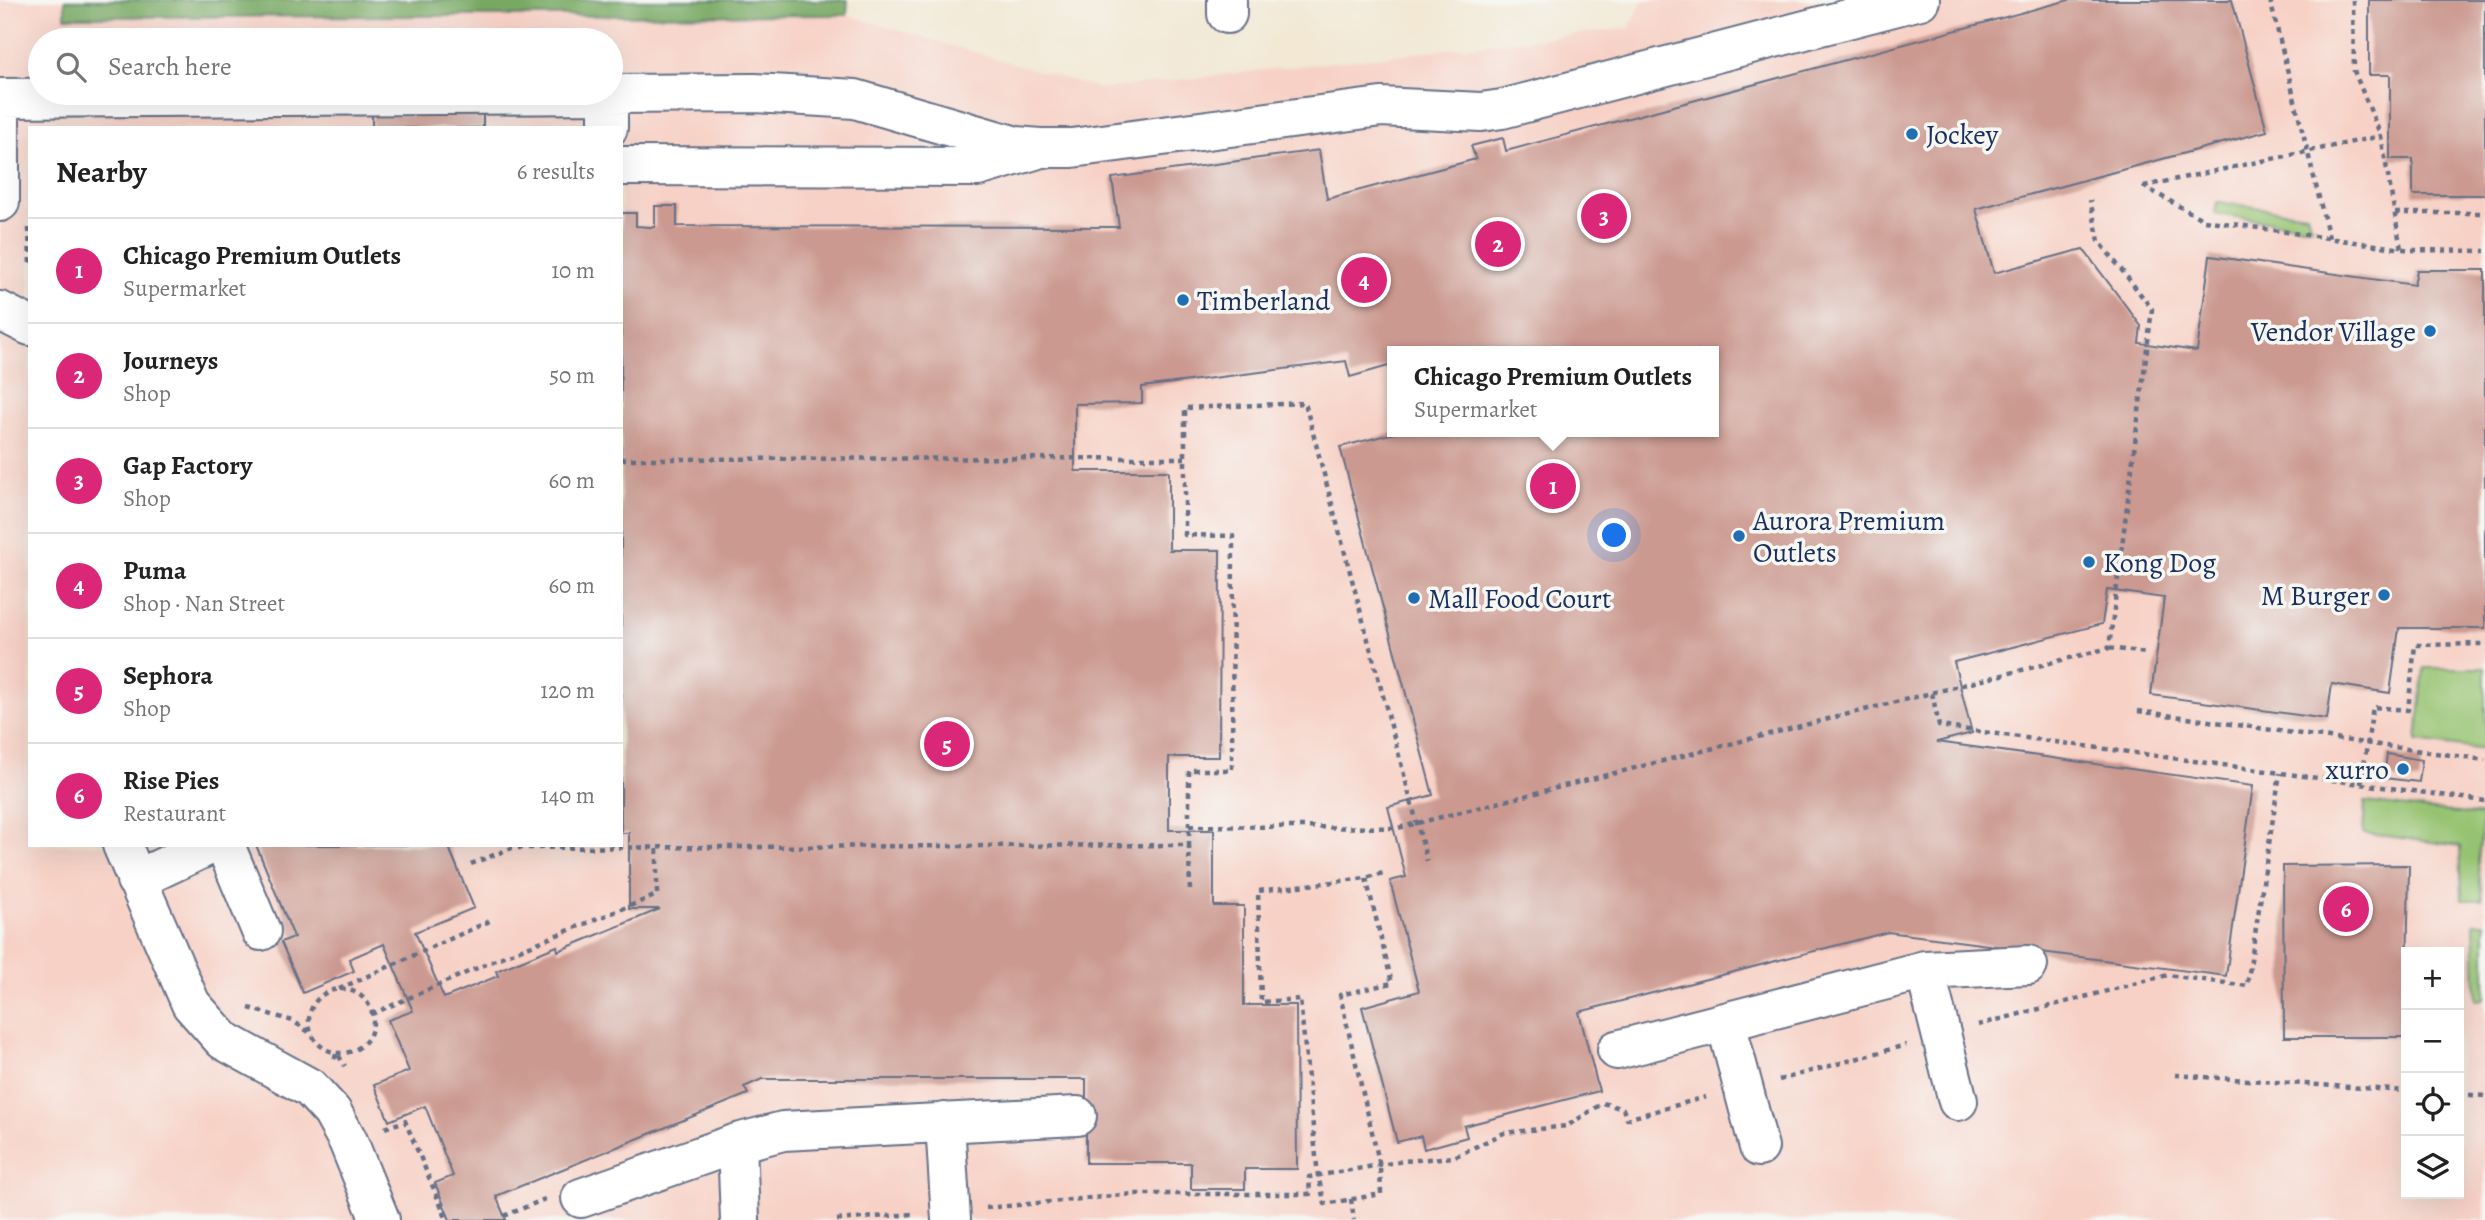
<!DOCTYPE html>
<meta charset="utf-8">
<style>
:root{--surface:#fff;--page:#f2f2f2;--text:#222;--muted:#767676;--line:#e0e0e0;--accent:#db2777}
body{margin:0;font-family:Alegreya,serif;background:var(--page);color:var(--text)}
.controls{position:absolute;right:21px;bottom:21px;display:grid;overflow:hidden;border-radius:0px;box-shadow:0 7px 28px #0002}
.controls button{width:63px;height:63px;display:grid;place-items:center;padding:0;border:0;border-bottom:2px solid var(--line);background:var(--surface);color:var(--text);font:35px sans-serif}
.you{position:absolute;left:1615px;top:536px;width:24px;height:24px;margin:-18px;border:5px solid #fff;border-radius:50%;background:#1a73e8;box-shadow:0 0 0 10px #1a73e833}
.badge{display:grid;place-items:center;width:46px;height:46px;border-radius:50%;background:var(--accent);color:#fff;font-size:23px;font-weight:700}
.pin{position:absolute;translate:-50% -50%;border:4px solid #fff;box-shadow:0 2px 7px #0006}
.popup{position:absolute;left:1387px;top:346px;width:332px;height:91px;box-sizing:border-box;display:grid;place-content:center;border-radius:0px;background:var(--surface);filter:drop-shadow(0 2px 5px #0005);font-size:23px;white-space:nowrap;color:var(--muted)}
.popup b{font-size:26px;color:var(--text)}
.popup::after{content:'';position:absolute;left:50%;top:100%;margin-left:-14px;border:14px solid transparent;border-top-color:var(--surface)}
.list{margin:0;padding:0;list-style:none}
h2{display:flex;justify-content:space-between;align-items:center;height:91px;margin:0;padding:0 28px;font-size:30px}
h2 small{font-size:23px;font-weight:400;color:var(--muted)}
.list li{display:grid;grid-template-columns:46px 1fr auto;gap:21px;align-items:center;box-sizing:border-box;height:105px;padding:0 28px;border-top:2px solid var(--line)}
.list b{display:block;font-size:26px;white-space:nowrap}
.list p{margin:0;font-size:23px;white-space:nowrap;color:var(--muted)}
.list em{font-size:23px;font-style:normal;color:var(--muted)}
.icon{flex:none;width:38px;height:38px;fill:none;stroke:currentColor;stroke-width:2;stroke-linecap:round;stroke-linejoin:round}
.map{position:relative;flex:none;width:2485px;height:1220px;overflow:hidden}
.search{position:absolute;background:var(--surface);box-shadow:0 7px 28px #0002;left:28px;top:28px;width:595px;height:77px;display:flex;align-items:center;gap:18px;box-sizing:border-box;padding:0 24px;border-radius:38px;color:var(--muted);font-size:26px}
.panel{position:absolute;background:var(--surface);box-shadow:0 7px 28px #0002;left:28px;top:126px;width:595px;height:721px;border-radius:0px}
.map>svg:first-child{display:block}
</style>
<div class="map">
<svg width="2485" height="1220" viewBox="0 0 2485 1220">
<rect width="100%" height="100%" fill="#f6f6f2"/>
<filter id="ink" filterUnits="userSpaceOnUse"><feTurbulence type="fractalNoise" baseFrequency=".0143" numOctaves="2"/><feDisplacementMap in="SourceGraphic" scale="14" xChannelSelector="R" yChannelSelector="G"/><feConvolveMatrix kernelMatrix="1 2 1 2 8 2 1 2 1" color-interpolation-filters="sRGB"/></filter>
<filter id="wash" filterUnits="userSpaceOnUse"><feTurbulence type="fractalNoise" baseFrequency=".00686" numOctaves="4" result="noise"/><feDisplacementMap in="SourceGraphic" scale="28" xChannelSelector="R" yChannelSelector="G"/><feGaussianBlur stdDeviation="1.57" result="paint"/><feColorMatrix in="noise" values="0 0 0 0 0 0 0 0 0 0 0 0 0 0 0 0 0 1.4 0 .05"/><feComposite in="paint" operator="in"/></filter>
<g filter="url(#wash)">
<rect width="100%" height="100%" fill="#f2e8d4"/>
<!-- built -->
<path fill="#f7d1c6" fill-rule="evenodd" d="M 0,0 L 65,0 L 65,17 L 847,15 L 1100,89 L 1629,28 L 1643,0 L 2485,0 L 2485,1220 L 0,1220 ZM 40,40 L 611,40 L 611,93 L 40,93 ZM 30,128 L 621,128 L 621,845 L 30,845 ZM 1392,351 L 1714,351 L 1714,432 L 1392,432 ZM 2406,952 L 2459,952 L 2459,1194 L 2406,1194 Z"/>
<!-- green -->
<path fill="#96c371" stroke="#587968" stroke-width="2" d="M 2217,202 L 2307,214 L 2311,227 L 2215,214 Z
M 2424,668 L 2485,668 L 2485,750 L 2417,741 Z
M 2365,802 L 2483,816 L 2478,863 L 2482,900 L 2462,900 L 2460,846 L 2363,833 Z
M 2474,923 L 2485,923 L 2485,999 L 2476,1000 Z"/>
<!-- forest -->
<path fill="#78a963" stroke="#4a6c60" stroke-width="2" d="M 65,0 L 848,0 L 847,15 L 65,17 Z"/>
<g id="blocks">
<!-- building -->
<path fill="#cb998f" d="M 2069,0 L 2232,0 L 2267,131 L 1976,209 L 1994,273 L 2083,249 L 2141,326 L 2139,343 L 2197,351 L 2210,256 L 2414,285 L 2417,270 L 2485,270 L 2485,628 L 2399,628 L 2390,693 L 2332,684 L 2327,719 L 2151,695 L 2164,598 L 2107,590 L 2102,624 L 1954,662 L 1972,733 L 1937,742 L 2253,786 L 2226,976 L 1888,932 L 1579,1012 L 1599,1091 L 1464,1126 L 1467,1137 L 1424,1149 L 1421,1136 L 1397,1142 L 1362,1007 L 1419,991 L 1390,881 L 1406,877 L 1388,807 L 1433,795 L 1340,447 L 1398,432 L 1714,432 L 1714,351 L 1392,351 L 1392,365 L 1350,377 L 1346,361 L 1142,387 L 1142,403 L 1075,404 L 1075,471 L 1169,471 L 1169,550 L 1220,550 L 1219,757 L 1169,757 L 1169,830 L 1214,830 L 1214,906 L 1244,906 L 1244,1005 L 1296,1005 L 1297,1169 L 1245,1169 L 1245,1189 L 1191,1189 L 1191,1163 L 1086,1163 L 1086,1079 L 762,1079 L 744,1087 L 748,1094 L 496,1196 L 506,1220 L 450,1220 L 435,1183 L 453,1176 L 425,1106 L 389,1121 L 374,1085 L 409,1071 L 388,1020 L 413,1011 L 384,944 L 349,959 L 354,971 L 303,993 L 281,942 L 294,937 L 256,845 L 448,845 L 474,908 L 415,932 L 444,998 L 498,976 L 496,971 L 557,946 L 558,951 L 660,909 L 629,909 L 629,833 L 621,833 L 621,213 L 636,213 L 636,226 L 650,227 L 655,227 L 655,206 L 677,206 L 677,226 L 1119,227 L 1112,178 L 1319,150 L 1327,199 L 1476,159 L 1471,146 L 1503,138 L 1506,151 Z
M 2369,0 L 2485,0 L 2485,195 L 2413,195 L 2413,159 L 2390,159 L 2390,75 L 2369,75 Z
M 429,110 L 483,110 L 483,128 L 372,128 L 372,115 L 429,115 Z
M 2387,754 L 2422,760 L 2419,782 L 2384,778 Z
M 2409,865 L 2406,1037 L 2284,1037 L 2283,866 Z"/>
</g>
</g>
<g filter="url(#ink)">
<use href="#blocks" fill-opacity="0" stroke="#667087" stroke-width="2"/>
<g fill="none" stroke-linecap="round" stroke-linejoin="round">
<defs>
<path id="minor" d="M 1227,14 L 1227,0
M 608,94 L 608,128
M 0,98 L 755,93 L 855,99 L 1016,146 L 1040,148 L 1072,148 L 1381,107 L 1481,112 L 1502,109 L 1920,0
M 0,100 L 0,202
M 621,166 L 978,167 L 1035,150
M 0,311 L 30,326
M 122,845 L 191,1004 L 223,1040 L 310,1088 L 332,1112 L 348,1141 L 380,1220
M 225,845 L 261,931
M 136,880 L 210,845
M 1925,970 L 1958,1101
M 1726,1023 L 1759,1147
M 1617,1050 L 1925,970 L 2028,965
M 945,1122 L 951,1220
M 737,1143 L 740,1220
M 581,1198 L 737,1143 L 783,1131 L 1077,1116"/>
</defs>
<!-- minor casing -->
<use href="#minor" stroke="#667087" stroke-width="42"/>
<!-- path -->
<path stroke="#667087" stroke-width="4.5" stroke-dasharray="5 5" stroke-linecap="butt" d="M 2270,0 L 2329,238
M 2353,0 L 2354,71 L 2381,136 L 2401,249
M 2143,186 L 2204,220 L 2410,250 L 2485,251
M 2144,186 L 2381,136
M 2395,213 L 2485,213
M 29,228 L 30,265
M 621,459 L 1185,458
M 2109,648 L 2146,653
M 1932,693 L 1939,726 L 2485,801
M 2138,711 L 2485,760
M 2361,784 L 2373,707 L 2408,710 L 2415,645 L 2485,644
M 1189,826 L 1398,828 L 2109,648 L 2152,309 L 2099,241 L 2090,200
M 1189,845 L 1190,892
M 471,864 L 512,848 L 1189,845 L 1189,770 L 1232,770 L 1233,536 L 1185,535 L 1185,408 L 1305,403 L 1427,861
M 1366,878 L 1392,983 L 1340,995 L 1380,1166 L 1381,1194 L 1325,1204 L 1318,1176 L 1300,999 L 1261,1002 L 1258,891 L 1366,878 L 1383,873
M 339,989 L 492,920
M309 1021a32 32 0 1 1 64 0a32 32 0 1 1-64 0Z
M 249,1008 L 293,1021 L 313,1035
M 372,1014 L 507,955 L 657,895 L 657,848
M 1978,1025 L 2168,975 L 2247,986 L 2280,773
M 334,1059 L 337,1053 L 345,1066
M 2175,1075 L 2406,1091
M 1779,1080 L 1906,1045
M 2459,1094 L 2485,1096
M 385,1128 L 405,1121 L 447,1220
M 1351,1199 L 1354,1220
M 986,1208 L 1134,1194 L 1310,1194 L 1309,1177 L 1404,1161 L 1454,1157 L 1504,1133 L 1567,1126 L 1603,1103 L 1623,1109 L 1627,1119 L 1706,1097
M 504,1216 L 545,1199
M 837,1220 L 913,1214"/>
<!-- minor -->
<use href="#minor" stroke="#fff" stroke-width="38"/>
</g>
</g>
<!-- markers -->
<g fill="#1f6fb2" stroke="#f6f6f2" stroke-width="2.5">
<circle cx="1912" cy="134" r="7"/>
<circle cx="1183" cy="300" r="7"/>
<circle cx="2430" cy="331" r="7"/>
<circle cx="1739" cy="536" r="7"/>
<circle cx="2089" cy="562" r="7"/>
<circle cx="2384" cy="595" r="7"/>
<circle cx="1414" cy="598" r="7"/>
<circle cx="2403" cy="769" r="7"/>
</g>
<g text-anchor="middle" stroke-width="7" stroke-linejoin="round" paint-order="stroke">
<!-- poi labels -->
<g font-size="28" fill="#1b2f5e" stroke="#f6f6f2" text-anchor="start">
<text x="1926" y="144">Jockey</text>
<text x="1197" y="310">Timberland</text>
<text x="2416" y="341" text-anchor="end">Vendor Village</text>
<text x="1753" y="530">Aurora Premium<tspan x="1753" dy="32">Outlets</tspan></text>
<text x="2103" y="572">Kong Dog</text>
<text x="2370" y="605" text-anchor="end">M Burger</text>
<text x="1428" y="608">Mall Food Court</text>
<text x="2389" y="779" text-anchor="end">xurro</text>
</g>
</g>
</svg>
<div class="controls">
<button>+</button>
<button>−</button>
<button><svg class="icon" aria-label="locate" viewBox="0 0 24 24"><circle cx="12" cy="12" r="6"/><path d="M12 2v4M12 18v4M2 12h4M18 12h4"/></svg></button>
<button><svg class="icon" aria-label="layers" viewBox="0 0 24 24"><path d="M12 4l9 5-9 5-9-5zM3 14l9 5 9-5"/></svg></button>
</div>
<div class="you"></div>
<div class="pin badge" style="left:1553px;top:486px">1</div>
<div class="popup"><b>Chicago Premium Outlets</b>Supermarket</div>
<div class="pin badge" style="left:1498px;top:244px">2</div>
<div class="pin badge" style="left:1604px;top:216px">3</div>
<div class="pin badge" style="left:1364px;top:280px">4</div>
<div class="pin badge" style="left:947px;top:744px">5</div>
<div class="pin badge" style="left:2346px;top:909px">6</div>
<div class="search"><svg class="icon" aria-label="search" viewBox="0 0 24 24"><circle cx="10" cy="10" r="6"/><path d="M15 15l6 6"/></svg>Search here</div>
<section class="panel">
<h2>Nearby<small>6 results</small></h2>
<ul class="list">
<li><span class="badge">1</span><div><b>Chicago Premium Outlets</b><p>Supermarket</p></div><em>10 m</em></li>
<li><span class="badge">2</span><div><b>Journeys</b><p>Shop</p></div><em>50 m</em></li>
<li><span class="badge">3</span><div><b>Gap Factory</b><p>Shop</p></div><em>60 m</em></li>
<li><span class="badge">4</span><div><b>Puma</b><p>Shop · Nan Street</p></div><em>60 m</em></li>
<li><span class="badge">5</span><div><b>Sephora</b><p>Shop</p></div><em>120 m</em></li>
<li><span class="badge">6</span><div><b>Rise Pies</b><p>Restaurant</p></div><em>140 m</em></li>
</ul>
</section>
</div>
